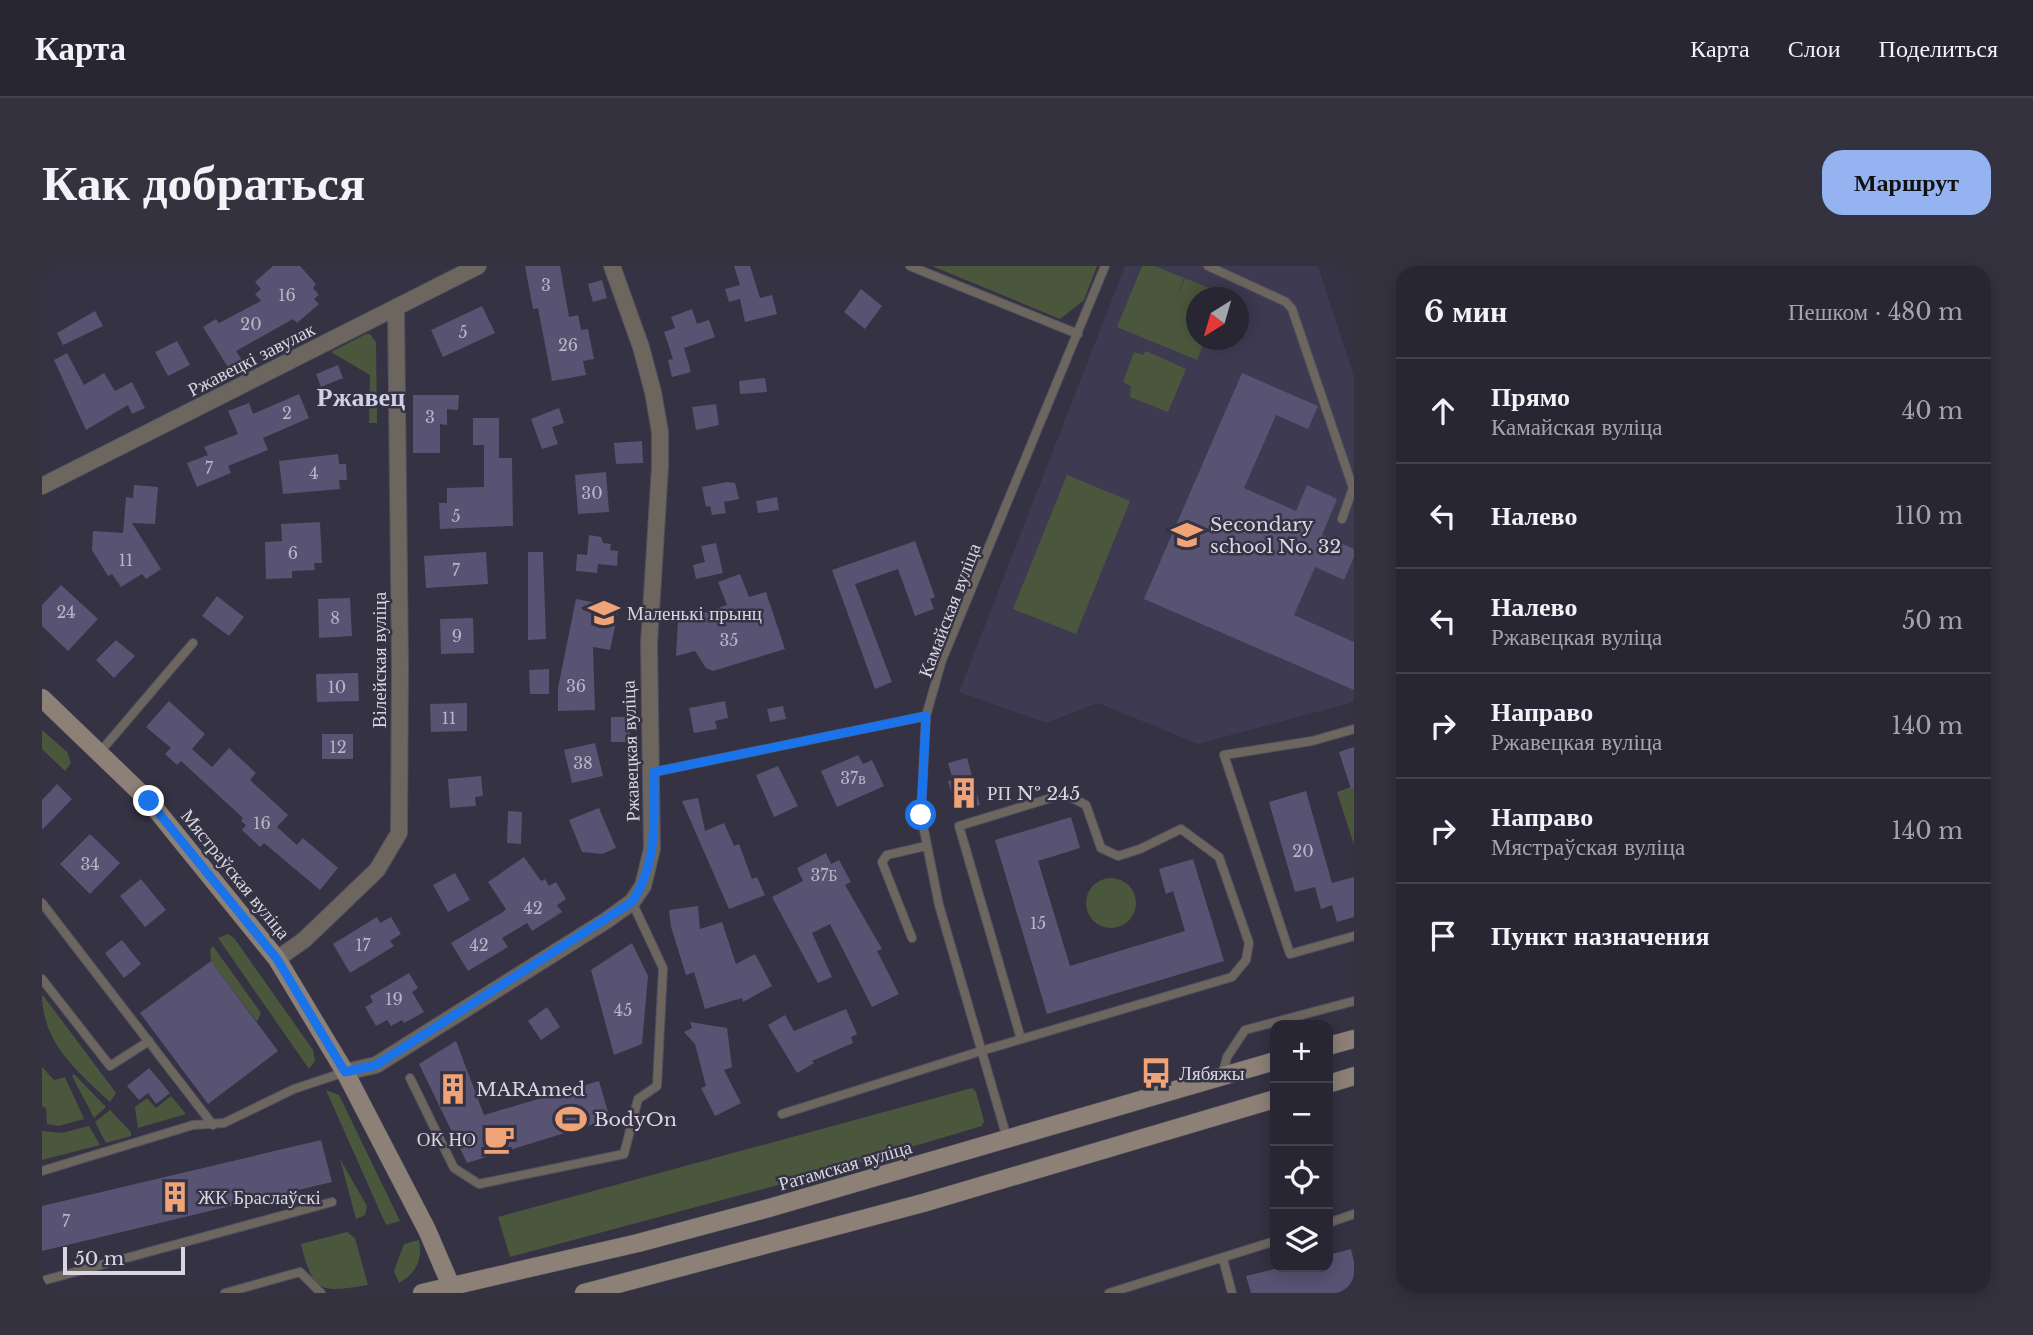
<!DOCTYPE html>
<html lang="ru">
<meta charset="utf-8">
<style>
:root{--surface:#272632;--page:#33323e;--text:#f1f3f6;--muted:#a4a5ac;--line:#43434d;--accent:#95b2f1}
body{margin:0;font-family:"Libre Baskerville",serif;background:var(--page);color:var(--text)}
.controls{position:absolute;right:21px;bottom:21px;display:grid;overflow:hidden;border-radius:14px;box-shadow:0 4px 18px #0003}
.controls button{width:63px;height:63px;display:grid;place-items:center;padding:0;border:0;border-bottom:2px solid var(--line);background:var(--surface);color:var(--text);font:35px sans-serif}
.compass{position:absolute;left:1144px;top:21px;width:63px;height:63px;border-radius:50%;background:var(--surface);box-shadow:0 4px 18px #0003;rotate:217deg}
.scale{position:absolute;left:21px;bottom:18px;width:122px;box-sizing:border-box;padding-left:7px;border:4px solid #d8d6e2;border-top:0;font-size:19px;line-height:24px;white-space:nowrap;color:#d8d6e2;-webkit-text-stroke:5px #343243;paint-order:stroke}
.stop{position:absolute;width:21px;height:21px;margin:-16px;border:5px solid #1a73e8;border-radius:50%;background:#fff}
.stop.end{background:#1a73e8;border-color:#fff;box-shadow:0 2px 7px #0008}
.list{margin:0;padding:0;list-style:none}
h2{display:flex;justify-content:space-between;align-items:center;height:91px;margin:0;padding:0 28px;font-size:30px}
h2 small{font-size:23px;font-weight:400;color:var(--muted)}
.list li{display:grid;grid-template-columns:46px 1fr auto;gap:21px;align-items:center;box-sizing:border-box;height:105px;padding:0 28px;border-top:2px solid var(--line)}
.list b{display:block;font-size:26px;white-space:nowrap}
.list p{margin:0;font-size:23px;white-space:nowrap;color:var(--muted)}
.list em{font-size:23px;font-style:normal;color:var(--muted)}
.icon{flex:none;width:38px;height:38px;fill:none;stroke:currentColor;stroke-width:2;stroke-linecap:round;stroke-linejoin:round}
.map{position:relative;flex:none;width:1312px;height:1027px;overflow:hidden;border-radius:21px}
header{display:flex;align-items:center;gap:42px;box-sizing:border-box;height:98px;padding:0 35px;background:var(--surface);border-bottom:2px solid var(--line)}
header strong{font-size:33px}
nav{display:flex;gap:38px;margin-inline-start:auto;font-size:24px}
.intro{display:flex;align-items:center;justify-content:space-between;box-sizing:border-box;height:168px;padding:0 42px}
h1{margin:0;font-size:49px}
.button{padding:18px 32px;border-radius:21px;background:var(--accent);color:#111;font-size:24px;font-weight:700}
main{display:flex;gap:42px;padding:0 42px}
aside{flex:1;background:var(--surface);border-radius:21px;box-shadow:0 4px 18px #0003}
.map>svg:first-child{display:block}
</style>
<header>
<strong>Карта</strong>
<nav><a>Карта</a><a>Слои</a><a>Поделиться</a></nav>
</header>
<div class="intro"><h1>Как добраться</h1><a class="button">Маршрут</a></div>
<main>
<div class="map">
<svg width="1312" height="1027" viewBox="0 0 1312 1027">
<rect width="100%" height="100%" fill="#343243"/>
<!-- built -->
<path fill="#3e3a52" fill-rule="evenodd" d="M 1083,0 L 1276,0 L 1312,111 L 1312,436 L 1156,478 L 1056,437 L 1004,457 L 917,426 ZM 1154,32 L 1196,32 L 1196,74 L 1154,74 Z"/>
<!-- green -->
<path fill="#4b573c" d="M 890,0 L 1055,0 L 1042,34 L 1018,53 Z
M 1100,0 L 1113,0 L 1142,12 L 1133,35 L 1143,12 L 1182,28 L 1181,31 L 1154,32 L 1154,74 L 1163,74 L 1155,94 L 1075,61 Z
M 324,68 L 328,68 L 334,76 L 335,157 L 327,157 L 328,109 L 289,86 Z
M 1104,85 L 1144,103 L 1126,146 L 1088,131 L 1089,120 L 1081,116 L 1092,86 L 1101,89 Z
M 1025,209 L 1088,235 L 1034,368 L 971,343 Z
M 0,464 L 25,486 L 29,497 L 23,505 L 0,483 Z
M 1312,520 L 1312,579 L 1295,526 Z
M1044 637a25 25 0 1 1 50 0a25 25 0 1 1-50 0Z
M 186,668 L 192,672 L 271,784 L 273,795 L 267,803 L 176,672 Z
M 171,680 L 219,747 L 215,756 L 169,695 L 168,684 Z
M 0,728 L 74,827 L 68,836 C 35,805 0,777 0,728 Z
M 0,801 L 12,814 L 23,811 L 42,853 L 17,860 L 5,858 L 4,842 L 0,840 Z
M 32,808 L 64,841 L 52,852 L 30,810 Z
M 930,822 L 934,826 L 942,855 L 940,860 L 781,907 L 468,991 L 456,951 Z
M 284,824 L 297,829 L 358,955 L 344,959 Z
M 129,830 L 144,848 L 96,862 L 93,841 L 105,832 L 114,842 Z
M 68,844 L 89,866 L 89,870 L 64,877 L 53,856 Z
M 47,860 L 58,879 L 0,894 L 0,865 L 20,867 Z
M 298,893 L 325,940 L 323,949 L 314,953 Z
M 305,966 L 313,972 L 326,1019 C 278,1027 271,1027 259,978 Z
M 377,974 C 381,992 374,1008 357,1017 L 352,1005 L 362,978 Z"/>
<!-- building -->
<path fill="#585372" d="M 231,0 L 258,0 L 274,18 L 271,22 L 277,29 L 272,33 L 277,38 L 255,57 L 251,53 L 194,85 L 206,104 L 192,111 L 161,61 L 174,53 L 177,57 L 219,35 L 213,28 L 219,23 L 213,16 Z
M 483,0 L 518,0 L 527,51 L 536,49 L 539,64 L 546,63 L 552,93 L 541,95 L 544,109 L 510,115 L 496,42 L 491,43 Z
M 692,0 L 708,0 L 718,32 L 730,29 L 735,48 L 703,56 L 698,33 L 687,36 L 683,23 L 698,19 Z
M 560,14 L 565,32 L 551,36 L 546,18 Z
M 819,23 L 840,40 L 823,63 L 802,46 Z
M 440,40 L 453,67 L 401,91 L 389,64 Z
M 650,43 L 655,58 L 667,54 L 673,71 L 642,82 L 649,106 L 630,111 L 626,94 L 631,93 L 622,66 L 633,62 L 629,51 Z
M 53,45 L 61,60 L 21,79 L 15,67 Z
M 135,75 L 148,99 L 126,110 L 113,86 Z
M 25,87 L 42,119 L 62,107 L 73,125 L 90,116 L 103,142 L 90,148 L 86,139 L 44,164 L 12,94 Z
M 296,99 L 301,112 L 279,121 L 274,108 Z
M 1200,107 L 1276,140 L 1266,163 L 1234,149 L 1202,222 L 1254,245 L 1265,219 L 1295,233 L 1280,269 L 1312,283 L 1312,291 L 1302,314 L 1273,301 L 1252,349 L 1312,376 L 1312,424 L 1102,333 Z
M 723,112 L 725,126 L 698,128 L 697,115 Z
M 257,128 L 267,152 L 221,172 L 226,184 L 186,200 L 189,207 L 155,221 L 145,197 L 166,189 L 162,181 L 196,168 L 186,145 L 207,137 L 211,148 Z
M 371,129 L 417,129 L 416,144 L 405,143 L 405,159 L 398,158 L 398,187 L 371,187 Z
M 674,138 L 677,159 L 654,164 L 650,141 Z
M 517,142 L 522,157 L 510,161 L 516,178 L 500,183 L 489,153 Z
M 431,152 L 457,152 L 457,192 L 470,192 L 471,260 L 398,263 L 397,237 L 405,237 L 405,222 L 442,221 L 442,179 L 431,179 Z
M 600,175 L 601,197 L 574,198 L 572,177 Z
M 296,188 L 297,198 L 304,198 L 305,214 L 297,214 L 298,223 L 241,228 L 237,195 Z
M 564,206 L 567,246 L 536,248 L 533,209 Z
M 685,216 L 693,217 L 697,233 L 682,236 L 684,247 L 670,249 L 668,240 L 664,241 L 660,221 Z
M 92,219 L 116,221 L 113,258 L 90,257 L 119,303 L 104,313 L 100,308 L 79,321 L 70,308 L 66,310 L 50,284 L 51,265 L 81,267 L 84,231 L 91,232 Z
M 735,231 L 737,244 L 716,247 L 714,235 Z
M 278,256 L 280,297 L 272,297 L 273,304 L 250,305 L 250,312 L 224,313 L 223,276 L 240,275 L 239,258 Z
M 547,269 L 559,271 L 561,277 L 569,278 L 568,284 L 576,285 L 575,300 L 556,298 L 555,307 L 534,305 L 535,288 L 545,289 Z
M 873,275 L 893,331 L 888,333 L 892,343 L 873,350 L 856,303 L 813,318 L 850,416 L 833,423 L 790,304 Z
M 674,277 L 681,307 L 654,313 L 651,299 L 663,296 L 659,280 Z
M 444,286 L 446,318 L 384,322 L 382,290 Z
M 486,286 L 501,286 L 504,373 L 486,374 Z
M 698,308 L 707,331 L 724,326 L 743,383 L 671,405 L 664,402 L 653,385 L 634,390 L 636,356 L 685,339 L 676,316 Z
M 19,319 L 56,353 L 26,385 L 0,360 L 0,339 Z
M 175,330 L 202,351 L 187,370 L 160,350 Z
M 308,332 L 310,370 L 277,372 L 276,333 Z
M 534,333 L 577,341 L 568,384 L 551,381 L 553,444 L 516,445 L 516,422 Z
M 431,352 L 432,387 L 399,388 L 398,353 Z
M 74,374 L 93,390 L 72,412 L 54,394 Z
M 507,403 L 507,428 L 488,428 L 487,404 Z
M 316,407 L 317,435 L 275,436 L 274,408 Z
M 127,435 L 163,468 L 150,483 L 170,501 L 187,482 L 214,507 L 208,514 L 246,549 L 235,561 L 255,579 L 261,572 L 296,602 L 278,624 L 222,577 L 218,581 L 200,564 L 204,559 L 199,555 L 201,552 L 139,495 L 135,499 L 123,488 L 129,482 L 104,461 Z
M 683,435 L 686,452 L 673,455 L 675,463 L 652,467 L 647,442 Z
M 425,437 L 425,465 L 389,466 L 388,438 Z
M 741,440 L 744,453 L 728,456 L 725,443 Z
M 569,451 L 588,451 L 588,476 L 569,476 Z
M 280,468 L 311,468 L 311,493 L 280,493 Z
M 553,477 L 561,510 L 530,517 L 522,484 Z
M 1312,481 L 1312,523 L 1309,523 L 1297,486 Z
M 816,489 L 821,498 L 830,494 L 842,520 L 795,541 L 779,505 Z
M 925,492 L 938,539 L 915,545 L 906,515 L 911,514 L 906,497 Z
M 736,500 L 756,540 L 732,551 L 714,509 Z
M 439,510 L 441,530 L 433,531 L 434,540 L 408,542 L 406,513 Z
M 15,518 L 30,533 L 0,564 L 0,534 Z
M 1264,525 L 1290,617 L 1312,611 L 1312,651 L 1295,656 L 1290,639 L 1279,643 L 1273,621 L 1253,626 L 1227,536 Z
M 656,532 L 663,565 L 682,557 L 692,580 L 697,578 L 710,613 L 715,611 L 723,629 L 687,643 L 640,535 Z
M 557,542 L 574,582 L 560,588 L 540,586 L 527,554 Z
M 466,545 L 480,546 L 479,578 L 465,577 Z
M 1029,551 L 1038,582 L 996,595 L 1028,700 L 1143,665 L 1131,625 L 1124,628 L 1117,603 L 1151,593 L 1182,695 L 1005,748 L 953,574 Z
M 48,568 L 78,597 L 48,628 L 18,598 Z
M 784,587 L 789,598 L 797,594 L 809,616 L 803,619 L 840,683 L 835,685 L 857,728 L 830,741 L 788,658 L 770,667 L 790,711 L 776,717 L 730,631 L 761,615 L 755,602 Z
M 482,591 L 499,615 L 503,613 L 507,620 L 514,616 L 524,633 L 515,639 L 520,646 L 490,665 L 485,657 L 460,672 L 466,681 L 426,705 L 409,677 L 461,646 L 464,643 L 446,616 Z
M 413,607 L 428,634 L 406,646 L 391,619 Z
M 99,613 L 124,644 L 103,661 L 78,630 Z
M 656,640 L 658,663 L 680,656 L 694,698 L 713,688 L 730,720 L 701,736 L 700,732 L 663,743 L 652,706 L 644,709 L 629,661 L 627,644 Z
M 335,651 L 338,657 L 349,651 L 359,668 L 348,675 L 352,680 L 308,707 L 291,678 Z
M 80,674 L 99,698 L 82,712 L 63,687 Z
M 590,677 L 606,710 L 600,778 L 572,789 L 549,704 Z
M 169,695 L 236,785 L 166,838 L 98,747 Z
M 367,707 L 376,722 L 370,726 L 382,746 L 362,757 L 360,754 L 349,760 L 345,754 L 334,760 L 323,741 L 331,736 L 328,730 Z
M 505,741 L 518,761 L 499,774 L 486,755 Z
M 804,743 L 815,768 L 809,771 L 811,777 L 770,795 L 772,797 L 755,807 L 726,759 L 743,749 L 752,765 Z
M 648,756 L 685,762 L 690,801 L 682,804 L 699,837 L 673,850 L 659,822 L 664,820 L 653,778 L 642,766 L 650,762 Z
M 414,775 L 442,849 L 557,815 L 568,853 L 425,897 L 377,798 Z
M 107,802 L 128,827 L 114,838 L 106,827 L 97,834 L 85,820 Z
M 279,874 L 290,916 L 0,985 L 0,940 Z
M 1309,983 L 1312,996 L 1312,1027 L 1209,1027 L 1204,1010 L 1241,1001 L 1286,1001 L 1286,989 Z"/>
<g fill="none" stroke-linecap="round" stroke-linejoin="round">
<defs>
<path id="lane" d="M 868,0 L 1036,68
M 1166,0 L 1244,36 L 1250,43 L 1311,222 L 1300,253
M 1312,463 L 1270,475 L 1182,489 L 1248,688 L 1312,670
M 58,486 L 151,377
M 612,506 L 884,450
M 0,637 L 171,859
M 870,672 L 840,596 L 845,589 L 884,580
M 0,713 L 68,800 L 107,775
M 1180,810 L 1185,791 L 1203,764 L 1312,735
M 368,812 L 412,902 L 437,918 L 582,888 L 596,833 L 615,820 L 621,702 L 590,636
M 740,848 L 939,785 L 1190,711 L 1204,694 L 1207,677 L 1177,591 L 1139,563 L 1098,583 L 1076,590 L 1059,582 L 1044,539 L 1022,528 L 917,560 L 979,773
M 965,872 L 897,639 L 879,549 L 884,450 L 900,394 L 1063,0
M 0,905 L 151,859 L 182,857 L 252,823 L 303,806
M 1286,957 L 1312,948
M 1181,993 L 1190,1027
M 0,1015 L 290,936
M 183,1027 L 258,1006 L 279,1027
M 1067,1027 L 1233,975"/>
<path id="street" d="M 0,220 L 436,0
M 235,693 L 262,674 L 335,604 L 357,567 L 358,399 L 354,43
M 303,806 L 334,799 L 565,654 L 590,636 L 601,620 L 610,583 L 607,377 L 618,201 L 618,166 L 611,126 L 599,81 L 570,0"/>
<path id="secondary" d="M 0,432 L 107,535 L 235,693 L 303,806 L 385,964 L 412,1027
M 1286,780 L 1312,773
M 1286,818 L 1312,810
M 380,1027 L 596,977 L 727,942 L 1233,795
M 542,1027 L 881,937 L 1233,833"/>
</defs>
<!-- lane casing -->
<use href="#lane" stroke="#525060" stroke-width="10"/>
<!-- street casing -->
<use href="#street" stroke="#525060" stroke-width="18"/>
<!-- secondary casing -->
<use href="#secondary" stroke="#525060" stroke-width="19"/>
<!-- lane -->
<use href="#lane" stroke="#6d665f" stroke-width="8"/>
<!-- street -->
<use href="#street" stroke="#6d665f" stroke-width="16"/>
<!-- secondary -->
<use href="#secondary" stroke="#8d8177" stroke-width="18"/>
</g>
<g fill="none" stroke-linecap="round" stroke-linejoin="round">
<!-- route -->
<path stroke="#1a73e8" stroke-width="9" d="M 107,535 L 235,693 L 303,806 L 334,799 L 590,636 C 616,597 612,552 612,506 L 884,450 L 879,549"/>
</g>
<!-- icons -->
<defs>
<symbol id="school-bare" viewBox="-9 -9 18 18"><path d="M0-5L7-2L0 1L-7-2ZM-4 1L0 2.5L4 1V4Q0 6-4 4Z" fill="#efa377" stroke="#343243" stroke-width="2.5" paint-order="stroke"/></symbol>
<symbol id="building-bare" viewBox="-9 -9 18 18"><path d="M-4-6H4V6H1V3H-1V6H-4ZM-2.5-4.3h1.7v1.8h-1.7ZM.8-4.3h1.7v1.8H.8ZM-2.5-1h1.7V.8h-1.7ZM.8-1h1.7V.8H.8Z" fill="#efa377" stroke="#343243" stroke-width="2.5" paint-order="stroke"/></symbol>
<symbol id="bus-bare" viewBox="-9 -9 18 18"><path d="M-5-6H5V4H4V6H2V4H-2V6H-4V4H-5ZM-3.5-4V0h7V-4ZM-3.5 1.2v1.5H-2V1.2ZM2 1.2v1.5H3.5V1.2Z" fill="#efa377" stroke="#343243" stroke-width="2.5" paint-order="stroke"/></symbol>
<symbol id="stadium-bare" viewBox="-9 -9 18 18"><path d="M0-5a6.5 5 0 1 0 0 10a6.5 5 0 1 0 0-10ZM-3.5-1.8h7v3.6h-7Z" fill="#efa377" stroke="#343243" stroke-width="2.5" paint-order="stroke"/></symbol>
<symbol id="cafe-bare" viewBox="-9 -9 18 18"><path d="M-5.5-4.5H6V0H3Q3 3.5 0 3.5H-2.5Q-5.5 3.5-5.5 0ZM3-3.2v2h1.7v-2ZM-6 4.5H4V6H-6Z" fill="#efa377" stroke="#343243" stroke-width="2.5" paint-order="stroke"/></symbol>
</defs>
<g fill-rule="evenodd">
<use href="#school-bare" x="1123" y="247" width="44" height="44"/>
<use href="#school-bare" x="540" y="325" width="44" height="44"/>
<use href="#building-bare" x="900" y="505" width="44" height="44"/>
<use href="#bus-bare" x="1092" y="785" width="44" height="44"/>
<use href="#building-bare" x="389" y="801" width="44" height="44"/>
<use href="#stadium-bare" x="507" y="831" width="44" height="44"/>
<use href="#cafe-bare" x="435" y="851" width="44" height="44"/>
<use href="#building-bare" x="111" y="909" width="44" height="44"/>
</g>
<g text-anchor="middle" stroke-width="5" stroke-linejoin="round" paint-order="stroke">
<!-- number labels -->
<g font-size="16" fill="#b8b5c6">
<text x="504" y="25">3</text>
<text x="245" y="35">16</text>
<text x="209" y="64">20</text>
<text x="421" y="72">5</text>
<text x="526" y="85">26</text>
<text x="245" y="153">2</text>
<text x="388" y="157">3</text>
<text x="167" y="208">7</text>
<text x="272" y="213">4</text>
<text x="550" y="233">30</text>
<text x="414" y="256">5</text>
<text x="251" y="293">6</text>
<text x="84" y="300">11</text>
<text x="414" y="310">7</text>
<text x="24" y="352">24</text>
<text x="293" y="358">8</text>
<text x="415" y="376">9</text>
<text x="687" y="380">35</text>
<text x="534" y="426">36</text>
<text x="295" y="427">10</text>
<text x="407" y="458">11</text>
<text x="296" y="487">12</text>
<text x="541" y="503">38</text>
<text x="811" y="518">37в</text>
<text x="220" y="563">16</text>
<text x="1261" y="591">20</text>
<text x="48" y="604">34</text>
<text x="782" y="615">37Б</text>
<text x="491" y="648">42</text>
<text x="996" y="663">15</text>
<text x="321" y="685">17</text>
<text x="437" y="685">42</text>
<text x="352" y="739">19</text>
<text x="581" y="750">45</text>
<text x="24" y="961">7</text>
</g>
<!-- street labels -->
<g font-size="19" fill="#d8d6e2" stroke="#343243">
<text transform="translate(209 93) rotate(-27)" y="7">Ржавецкі завулак</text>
<text transform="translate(907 344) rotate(-69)" y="7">Камайская вуліца</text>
<text transform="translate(337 394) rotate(-90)" y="7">Вілейская вуліца</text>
<text transform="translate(588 485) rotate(-92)" y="7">Ржавецкая вуліца</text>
<text transform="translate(194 608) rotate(51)" y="7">Мястраўская вуліца</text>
<text transform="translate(803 899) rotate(-16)" y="7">Ратамская вуліца</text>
</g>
<!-- poi labels -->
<g font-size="19" fill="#d8d6e2" stroke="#343243" text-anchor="start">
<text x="1168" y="265">Secondary<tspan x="1168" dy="22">school No. 32</tspan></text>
<text x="585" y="354">Маленькі прынц</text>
<text x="945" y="534">РП № 245</text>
<text x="1137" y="814">Лябяжы</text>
<text x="434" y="830">MARAmed</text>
<text x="552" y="860">BodyOn</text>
<text x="434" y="880" text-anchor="end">ОК НО</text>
<text x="156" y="938">ЖК Браслаўскі</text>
</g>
<!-- district labels -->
<g font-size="26" font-weight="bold" fill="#d1cee5" stroke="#343243">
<text x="319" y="140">Ржавец</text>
</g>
</g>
</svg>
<div class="controls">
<button>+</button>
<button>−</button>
<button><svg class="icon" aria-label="locate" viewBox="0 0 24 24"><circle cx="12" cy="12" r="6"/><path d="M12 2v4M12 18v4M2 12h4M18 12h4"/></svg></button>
<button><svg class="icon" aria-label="layers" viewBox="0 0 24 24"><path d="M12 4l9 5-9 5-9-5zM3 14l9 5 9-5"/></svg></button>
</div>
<svg class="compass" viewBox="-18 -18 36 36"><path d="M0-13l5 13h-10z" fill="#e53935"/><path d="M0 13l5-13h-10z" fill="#a4a5ac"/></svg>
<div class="scale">50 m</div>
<div class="stop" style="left:879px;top:549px"></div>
<div class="stop end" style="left:107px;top:535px"></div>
</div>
<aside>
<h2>6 мин<small>Пешком · 480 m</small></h2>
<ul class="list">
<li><svg class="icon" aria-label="ahead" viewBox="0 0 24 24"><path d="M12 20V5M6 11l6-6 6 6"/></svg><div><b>Прямо</b><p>Камайская вуліца</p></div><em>40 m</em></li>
<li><svg class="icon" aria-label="left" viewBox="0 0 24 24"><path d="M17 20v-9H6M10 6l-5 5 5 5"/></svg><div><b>Налево</b></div><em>110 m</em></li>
<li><svg class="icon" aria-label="left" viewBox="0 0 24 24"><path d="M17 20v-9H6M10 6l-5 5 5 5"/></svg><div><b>Налево</b><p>Ржавецкая вуліца</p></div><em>50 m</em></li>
<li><svg class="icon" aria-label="right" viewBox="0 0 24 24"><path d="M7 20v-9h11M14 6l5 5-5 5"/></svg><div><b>Направо</b><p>Ржавецкая вуліца</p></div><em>140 m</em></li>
<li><svg class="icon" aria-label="right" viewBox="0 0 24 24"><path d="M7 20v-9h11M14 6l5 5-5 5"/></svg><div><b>Направо</b><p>Мястраўская вуліца</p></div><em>140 m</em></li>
<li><svg class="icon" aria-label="arrive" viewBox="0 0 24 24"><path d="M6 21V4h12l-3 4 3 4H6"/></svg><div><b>Пункт назначения</b></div></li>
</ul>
</aside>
</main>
